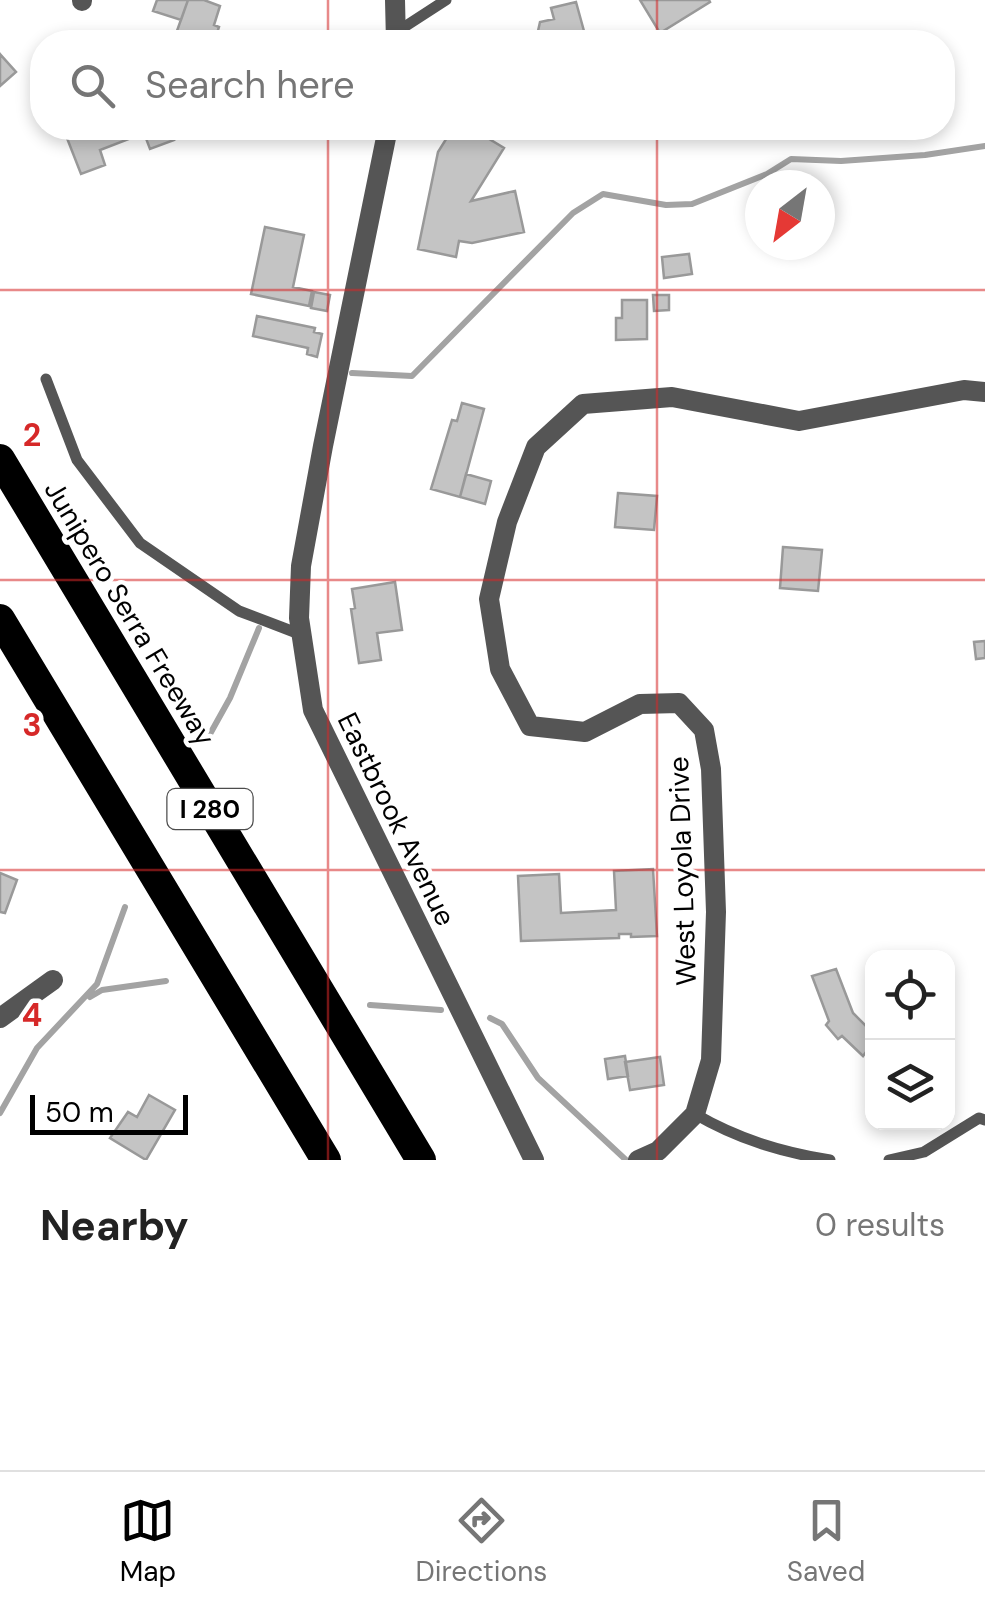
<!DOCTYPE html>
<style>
:root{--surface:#fff;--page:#f6f6f6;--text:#222;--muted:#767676;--line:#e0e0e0;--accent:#000}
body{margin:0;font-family:"DM Sans",sans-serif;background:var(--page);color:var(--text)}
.controls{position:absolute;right:30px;bottom:30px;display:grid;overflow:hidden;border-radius:20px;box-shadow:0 5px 15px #0003}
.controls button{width:90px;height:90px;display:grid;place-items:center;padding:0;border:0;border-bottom:2px solid var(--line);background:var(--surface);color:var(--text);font:50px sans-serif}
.compass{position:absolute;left:745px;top:170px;width:90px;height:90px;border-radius:50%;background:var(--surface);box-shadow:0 5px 15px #0003;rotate:211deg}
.scale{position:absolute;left:30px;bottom:25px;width:158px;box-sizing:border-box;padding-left:10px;border:5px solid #000;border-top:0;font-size:28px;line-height:35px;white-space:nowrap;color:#000;-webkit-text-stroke:8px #fff;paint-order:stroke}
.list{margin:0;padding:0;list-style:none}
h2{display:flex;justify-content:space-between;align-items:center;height:130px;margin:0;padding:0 40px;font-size:42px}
h2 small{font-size:32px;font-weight:400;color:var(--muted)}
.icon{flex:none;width:55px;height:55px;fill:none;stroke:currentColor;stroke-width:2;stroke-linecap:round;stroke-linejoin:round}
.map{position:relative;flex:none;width:985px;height:1160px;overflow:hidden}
.search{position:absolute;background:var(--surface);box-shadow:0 5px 15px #0003;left:30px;right:30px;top:30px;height:110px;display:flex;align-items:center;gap:25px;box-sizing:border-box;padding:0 35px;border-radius:40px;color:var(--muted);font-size:38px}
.sheet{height:310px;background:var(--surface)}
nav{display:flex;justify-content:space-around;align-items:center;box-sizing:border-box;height:140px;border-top:2px solid var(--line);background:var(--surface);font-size:28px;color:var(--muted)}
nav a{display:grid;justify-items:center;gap:5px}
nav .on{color:var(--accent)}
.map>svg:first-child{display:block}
</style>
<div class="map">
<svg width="985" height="1160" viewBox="0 0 985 1160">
<rect width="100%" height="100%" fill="#fff"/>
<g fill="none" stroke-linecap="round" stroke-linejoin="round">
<!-- stream -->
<path stroke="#a3a3a3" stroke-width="6" d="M 352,373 L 412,376 L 573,213 L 603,194 L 666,205 L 692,204 L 767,174 L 791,159 L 841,161 L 925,155 L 985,146
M 210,734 L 230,698 L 259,628
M 90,997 L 102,990 L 166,981
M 370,1005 L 441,1010
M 490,1018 L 502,1024 L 538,1078 L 626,1160
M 0,1113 L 37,1048 L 97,984 L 125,907"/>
</g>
<!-- building -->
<path fill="#c4c4c4" stroke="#999" stroke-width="2.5" d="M 157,0 L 188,0 L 181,20 L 153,11 Z
M 188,0 L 204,0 L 220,6 L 214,25 L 219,27 L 214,42 L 173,42 Z
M 640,0 L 709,0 L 710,2 L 660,33 Z
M 576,2 L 587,42 L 547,42 L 546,36 L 542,37 L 538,31 L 540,22 L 554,19 L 551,8 Z
M 0,54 L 16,72 L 0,86 Z
M 80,128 L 169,128 L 174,140 L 150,149 L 144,133 L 100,150 L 105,165 L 81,174 L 65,133 Z
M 453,128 L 471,128 L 504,148 L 471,201 L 515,191 L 524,232 L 472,243 L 459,241 L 456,257 L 418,249 L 438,152 Z
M 265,227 L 304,235 L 293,287 L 312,291 L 309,306 L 251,294 Z
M 689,254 L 692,274 L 664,278 L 662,257 Z
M 314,292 L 330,295 L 327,311 L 311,308 Z
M 653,295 L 669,295 L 669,310 L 654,311 Z
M 622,300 L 647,300 L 647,339 L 616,340 L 616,318 L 622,318 Z
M 257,316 L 315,328 L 314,332 L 322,334 L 317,357 L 307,354 L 308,348 L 253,336 Z
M 462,403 L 484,409 L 460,497 L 431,489 L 452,420 L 457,421 Z
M 466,474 L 491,481 L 485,504 L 460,497 Z
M 618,493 L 657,496 L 654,530 L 615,527 Z
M 783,547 L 822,550 L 818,591 L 780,588 Z
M 395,582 L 402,630 L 377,633 L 381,660 L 359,663 L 351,609 L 355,608 L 352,589 Z
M 985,641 L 985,658 L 976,659 L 974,642 Z
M 653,869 L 657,936 L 631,937 L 631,934 L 619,934 L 619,938 L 521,941 L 518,876 L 559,874 L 561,913 L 616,910 L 614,871 Z
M 0,873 L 17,880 L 5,913 L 0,912 Z
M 836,969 L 853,1013 L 872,1032 L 872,1044 L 863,1056 L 842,1036 L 838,1039 L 826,1025 L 829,1021 L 812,976 Z
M 625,1056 L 628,1076 L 608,1079 L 605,1059 Z
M 660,1057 L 664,1085 L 630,1090 L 625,1062 Z
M 149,1095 L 175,1110 L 146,1160 L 110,1138 L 128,1112 L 137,1117 Z"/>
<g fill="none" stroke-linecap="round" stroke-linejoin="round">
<!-- lane -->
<path stroke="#555" stroke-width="11" d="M 395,33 L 446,0
M 46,379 L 77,460 L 140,543 L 239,611 L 302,635
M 695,1114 C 738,1139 781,1152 830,1160
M 889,1160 L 924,1152 L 979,1118 L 985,1120"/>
<!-- street -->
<path stroke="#555" stroke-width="20" d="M 82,0 L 82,1
M 395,0 L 396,42
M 388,128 L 323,446 L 301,566 L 299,618 L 313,710 L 534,1160
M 0,1018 L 53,980
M 638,1160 L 658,1151 L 695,1114 L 711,1060 L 716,912 L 711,769 L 704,730 L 679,703 L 640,704 L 585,732 L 530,726 L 500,669 L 489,599 L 507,522 L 536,447 L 583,404 L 672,397 L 799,421 L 964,390 L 985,392"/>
<!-- highway -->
<path stroke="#000" stroke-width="30" d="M 0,459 L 421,1160
M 0,619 L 326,1160"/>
</g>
<!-- grid -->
<path fill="none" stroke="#d62828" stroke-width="2.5" stroke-opacity="0.55" d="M 328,0 L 328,42M 657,0 L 657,42M 328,128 L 328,1160M 657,128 L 657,1160M 0,290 L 985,290M 0,580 L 985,580M 0,870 L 985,870"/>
<g text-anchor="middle" stroke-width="9" stroke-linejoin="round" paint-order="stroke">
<!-- shield labels -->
<rect fill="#fff" stroke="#4c4c4c" stroke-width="2.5" x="167.5" y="789" width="85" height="40" rx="8"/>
<g font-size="25" font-weight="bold" fill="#000">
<text x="210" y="818">I 280</text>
</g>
<!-- street labels -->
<g font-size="28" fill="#000" stroke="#fff">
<text transform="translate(130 613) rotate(59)" y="10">Junipero Serra Freeway</text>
<text transform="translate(397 819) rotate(64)" y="10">Eastbrook Avenue</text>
<text transform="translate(682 871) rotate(-92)" y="10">West Loyola Drive</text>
</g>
</g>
<g font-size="32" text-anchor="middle" font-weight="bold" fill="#d62828" stroke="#fff" stroke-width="9" stroke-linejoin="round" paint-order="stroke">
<text x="32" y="446">2</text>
<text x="32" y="736">3</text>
<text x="32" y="1026">4</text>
</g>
</svg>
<div class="controls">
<button><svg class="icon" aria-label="locate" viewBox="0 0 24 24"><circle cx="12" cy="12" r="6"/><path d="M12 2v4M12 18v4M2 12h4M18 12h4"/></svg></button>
<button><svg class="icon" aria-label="layers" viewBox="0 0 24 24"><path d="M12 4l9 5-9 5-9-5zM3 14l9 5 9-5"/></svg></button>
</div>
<svg class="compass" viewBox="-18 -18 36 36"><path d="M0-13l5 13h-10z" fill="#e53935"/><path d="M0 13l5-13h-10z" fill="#767676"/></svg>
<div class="scale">50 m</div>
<div class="search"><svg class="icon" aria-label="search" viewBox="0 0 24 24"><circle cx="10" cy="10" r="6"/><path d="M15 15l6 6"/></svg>Search here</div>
</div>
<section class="sheet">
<h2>Nearby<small>0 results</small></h2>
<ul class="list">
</ul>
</section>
<nav>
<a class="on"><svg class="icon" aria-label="map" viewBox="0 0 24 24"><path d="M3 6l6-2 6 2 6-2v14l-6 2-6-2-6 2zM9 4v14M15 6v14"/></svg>Map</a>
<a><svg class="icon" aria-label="directions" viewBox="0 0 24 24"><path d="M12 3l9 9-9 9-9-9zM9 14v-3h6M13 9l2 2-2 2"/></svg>Directions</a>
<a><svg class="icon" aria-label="saved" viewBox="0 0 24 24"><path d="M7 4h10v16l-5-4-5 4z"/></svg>Saved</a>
</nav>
